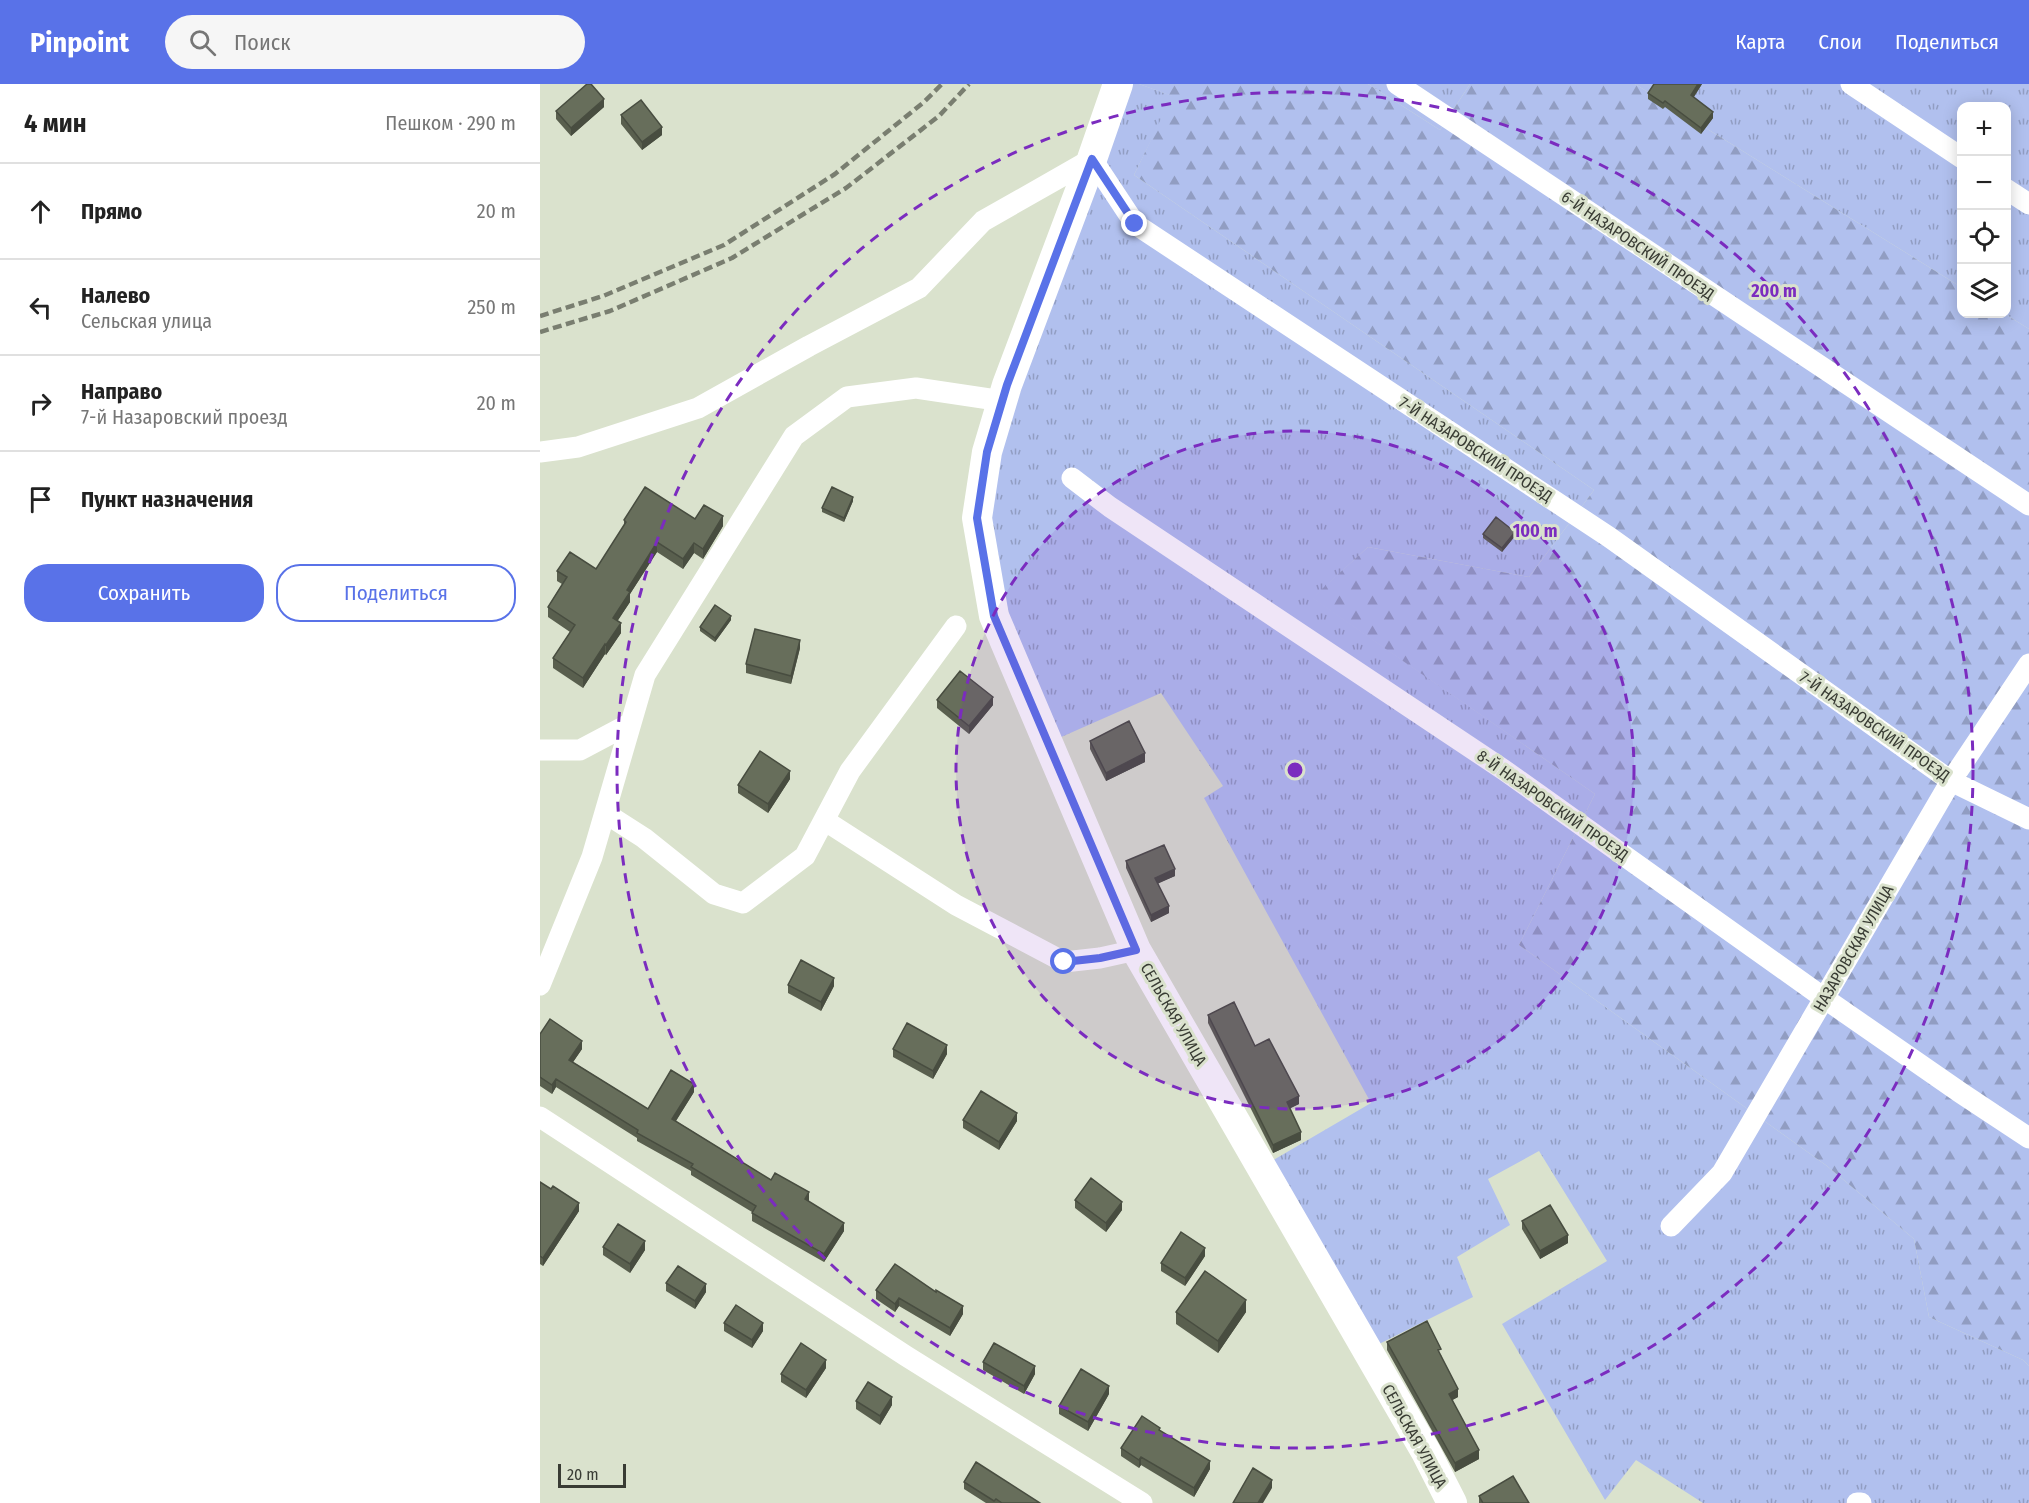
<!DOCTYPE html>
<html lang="ru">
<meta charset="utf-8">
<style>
:root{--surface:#fff;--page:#f6f6f6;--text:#222;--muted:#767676;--line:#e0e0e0;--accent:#5972e8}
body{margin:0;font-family:"Fira Sans Condensed",sans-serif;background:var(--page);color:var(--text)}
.controls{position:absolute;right:18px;top:18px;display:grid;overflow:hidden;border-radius:12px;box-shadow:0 3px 15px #0003}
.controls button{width:54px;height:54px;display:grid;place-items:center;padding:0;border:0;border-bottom:2px solid var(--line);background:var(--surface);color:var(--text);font:30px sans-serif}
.scale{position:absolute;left:18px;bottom:15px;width:68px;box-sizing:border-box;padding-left:6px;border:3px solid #393c34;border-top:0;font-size:16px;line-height:21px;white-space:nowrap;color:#393c34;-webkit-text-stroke:4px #dae2cd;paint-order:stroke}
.stop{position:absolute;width:18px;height:18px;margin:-14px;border:4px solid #5972e8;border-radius:50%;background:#fff}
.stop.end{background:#5972e8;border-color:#fff;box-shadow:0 2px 6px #0008}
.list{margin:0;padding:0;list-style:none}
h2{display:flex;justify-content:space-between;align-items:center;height:78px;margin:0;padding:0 24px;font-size:26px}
h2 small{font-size:20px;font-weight:400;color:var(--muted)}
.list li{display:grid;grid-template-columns:39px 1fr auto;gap:18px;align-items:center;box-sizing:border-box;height:96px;padding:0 24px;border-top:2px solid var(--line)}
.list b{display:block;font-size:22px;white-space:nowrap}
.list p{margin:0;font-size:20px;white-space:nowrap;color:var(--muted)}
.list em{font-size:20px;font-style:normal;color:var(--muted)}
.actions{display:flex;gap:12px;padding:18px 24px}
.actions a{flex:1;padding:14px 0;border:2px solid var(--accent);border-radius:24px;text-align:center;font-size:21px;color:var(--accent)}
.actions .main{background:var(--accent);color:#fff}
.icon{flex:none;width:33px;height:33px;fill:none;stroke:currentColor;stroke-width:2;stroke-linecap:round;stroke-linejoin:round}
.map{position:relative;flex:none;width:1489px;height:1419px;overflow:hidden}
header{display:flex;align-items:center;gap:36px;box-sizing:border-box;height:84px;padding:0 30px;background:var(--accent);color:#fff}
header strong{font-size:28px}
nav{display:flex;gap:33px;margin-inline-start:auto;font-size:21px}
.search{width:420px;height:54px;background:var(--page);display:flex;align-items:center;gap:15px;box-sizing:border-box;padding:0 21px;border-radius:33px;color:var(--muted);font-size:22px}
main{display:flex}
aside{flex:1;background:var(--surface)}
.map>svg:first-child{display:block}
</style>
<header>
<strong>Pinpoint</strong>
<div class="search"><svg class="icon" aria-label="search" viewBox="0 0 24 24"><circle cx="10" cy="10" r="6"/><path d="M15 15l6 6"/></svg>Поиск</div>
<nav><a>Карта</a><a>Слои</a><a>Поделиться</a></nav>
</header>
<main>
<aside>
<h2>4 мин<small>Пешком · 290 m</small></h2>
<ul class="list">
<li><svg class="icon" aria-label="ahead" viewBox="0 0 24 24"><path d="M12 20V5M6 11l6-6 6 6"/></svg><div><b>Прямо</b></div><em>20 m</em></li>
<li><svg class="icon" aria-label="left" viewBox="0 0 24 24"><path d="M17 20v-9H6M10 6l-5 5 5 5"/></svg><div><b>Налево</b><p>Сельская улица</p></div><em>250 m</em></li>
<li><svg class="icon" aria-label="right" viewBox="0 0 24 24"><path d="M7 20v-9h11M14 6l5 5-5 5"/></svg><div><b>Направо</b><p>7-й Назаровский проезд</p></div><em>20 m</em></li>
<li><svg class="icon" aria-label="arrive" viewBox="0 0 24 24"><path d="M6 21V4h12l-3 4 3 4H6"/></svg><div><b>Пункт назначения</b></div></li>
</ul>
<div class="actions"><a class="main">Сохранить</a><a>Поделиться</a></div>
</aside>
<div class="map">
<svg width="1489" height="1419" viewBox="0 0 1489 1419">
<defs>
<pattern id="grass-tufts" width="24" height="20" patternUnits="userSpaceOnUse" patternTransform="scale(1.5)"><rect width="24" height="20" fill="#b1c0ee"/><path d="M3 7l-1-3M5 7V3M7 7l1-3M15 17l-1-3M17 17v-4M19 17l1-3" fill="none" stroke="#919dc2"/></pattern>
<pattern id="forest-firs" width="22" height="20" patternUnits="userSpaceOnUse" patternTransform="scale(1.5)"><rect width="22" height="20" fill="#b1c0ee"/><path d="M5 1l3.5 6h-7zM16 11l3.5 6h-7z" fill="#919dc2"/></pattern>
</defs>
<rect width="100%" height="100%" fill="#dae2cd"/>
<!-- grass -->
<path fill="url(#grass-tufts)" d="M 591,0 L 599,0 L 633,12 L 594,91 L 1054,406 L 989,493 L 828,463 L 773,514 L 1055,710 L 979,861 L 1287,1082 L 1374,1155 L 1389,1233 L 1483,1276 L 1489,1282 L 1489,1419 L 1163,1419 L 1096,1376 L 1065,1416 L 962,1240 L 1067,1177 L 999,1067 L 948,1095 L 970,1141 L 917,1173 L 933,1213 L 835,1262 L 730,1078 L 831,1019 L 664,714 L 683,702 L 621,609 L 519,654 L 472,543 L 450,449 L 457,370 Z
M 828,0 L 930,0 L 900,46 Z
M 1095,0 L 1489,0 L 1489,245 L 1465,230 L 1466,230 L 1466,22 L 1422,22 L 1421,203 Z"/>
<!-- forest -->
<path fill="url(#forest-firs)" d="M 599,0 L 828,0 L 900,46 L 930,0 L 1095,0 L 1421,203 L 1422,230 L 1465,230 L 1489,245 L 1489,1282 L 1483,1276 L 1389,1233 L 1374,1155 L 1287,1082 L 979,861 L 1055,710 L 772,514 L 828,463 L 989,493 L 1054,406 L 594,91 L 632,12 Z"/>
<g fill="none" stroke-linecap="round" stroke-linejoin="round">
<!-- street -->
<path stroke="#fff" stroke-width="21" d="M 857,0 L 1489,421
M 1311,0 L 1422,74
M 1466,105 L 1489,120
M 0,368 L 38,363 L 158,324 L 269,262 L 379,204 L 443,137 L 552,75 L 595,140 L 1069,453 L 1411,697 L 1489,735
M 532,394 L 570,423 L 964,686 L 1284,914 L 1421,1009 L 1489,1054
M 0,666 L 40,666 L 91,639
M 65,729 L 104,754 L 174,810 L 203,819 L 265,772 L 310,687 L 416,542
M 284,736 L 416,821 L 524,878 L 560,874 L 596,866
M 0,901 L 52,773 L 105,591 L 254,352 L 307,313 L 376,304 L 463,317
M 0,1033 L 366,1272 L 602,1419
M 1131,1142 L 1182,1089 L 1411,697 L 1489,580
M 1317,1419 L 1321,1419"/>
<!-- secondary -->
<path stroke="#fff" stroke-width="30" d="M 578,0 L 552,75 L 467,301 L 447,368 L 437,434 L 454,532 L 596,866 L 886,1368 L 912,1419"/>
<!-- rail -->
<path stroke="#797e70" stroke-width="4.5" stroke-dasharray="9 4.5" stroke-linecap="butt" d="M 0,232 L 63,212 L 184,161 L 295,90 L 384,18 L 402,0
M 0,248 L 70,227 L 192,174 L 306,104 L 399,32 L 429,0"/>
</g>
<!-- wall -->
<path fill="#595f4e" d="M 1162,0 L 1154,13 L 1173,34 L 1161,50 L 1125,23 L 1123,25 L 1108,15 L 1108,9 Z
M 64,23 L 31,52 L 16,35 L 16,27 Z
M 81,31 L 122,51 L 102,66 L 81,40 Z
M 313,417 L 304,438 L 282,428 L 282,424 Z
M 155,435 L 183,442 L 163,475 L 154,469 L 143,485 L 117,468 L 90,510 L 90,518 L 77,537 L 81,549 L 66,571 L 65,570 L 43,604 L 13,584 L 13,574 L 30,548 L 8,533 L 8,523 L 22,500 L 17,497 L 17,487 L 56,485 L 84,442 L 84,436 Z
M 943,450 L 975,452 L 962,468 L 943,454 Z
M 191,536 L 175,558 L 160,547 L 160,543 Z
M 260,564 L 251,600 L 206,589 L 206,580 Z
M 397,616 L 453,621 L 429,650 L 397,624 Z
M 550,657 L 605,678 L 566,697 L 550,665 Z
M 250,695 L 228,729 L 198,709 L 198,701 Z
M 586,777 L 635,792 L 618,799 L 629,829 L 611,838 L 586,784 Z
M 248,901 L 294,902 L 281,927 L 248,909 Z
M 668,931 L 715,962 L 759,1020 L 750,1024 L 761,1056 L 733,1069 L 668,939 Z
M 0,950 L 42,965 L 33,978 L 108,1025 L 154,1008 L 136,1037 L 231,1096 L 269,1117 L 304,1147 L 284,1178 L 212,1137 L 212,1128 L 151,1091 L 151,1087 L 97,1057 L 97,1054 L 16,1003 L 12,1010 L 0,1002 Z
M 353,965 L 407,970 L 393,995 L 353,973 Z
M 423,1036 L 477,1037 L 459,1066 L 423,1044 Z
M 0,1098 L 39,1127 L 3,1182 L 0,1180 Z
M 535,1116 L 582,1126 L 566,1148 L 535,1124 Z
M 982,1137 L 1028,1159 L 1000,1175 L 982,1145 Z
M 63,1163 L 105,1166 L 90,1189 L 63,1171 Z
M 665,1172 L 645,1202 L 621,1187 L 621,1179 Z
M 126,1199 L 166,1208 L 155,1225 L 126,1207 Z
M 336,1206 L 423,1230 L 410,1252 L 359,1222 L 355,1228 L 336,1215 Z
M 636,1228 L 706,1228 L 678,1269 L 636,1240 Z
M 184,1239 L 223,1247 L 212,1264 L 184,1247 Z
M 847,1258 L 901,1271 L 918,1313 L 912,1316 L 939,1375 L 915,1388 L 847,1266 Z
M 443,1278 L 495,1290 L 484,1310 L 443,1286 Z
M 286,1284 L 266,1314 L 241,1298 L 241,1290 Z
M 569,1310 L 548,1347 L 519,1330 L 519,1322 Z
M 316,1317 L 352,1321 L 340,1341 L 316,1325 Z
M 620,1347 L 670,1385 L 654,1413 L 601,1381 L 599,1384 L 581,1372 L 581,1364 Z
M 424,1398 L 500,1419 L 446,1419 L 424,1405 Z
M 939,1412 L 989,1419 L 939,1419 Z"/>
<!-- shaded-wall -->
<path fill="#484d40" d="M 1158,0 L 1162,0 L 1151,17 L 1151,11 Z
M 64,15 L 64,23 L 31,52 L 31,44 Z
M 1173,28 L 1173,34 L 1161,50 L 1161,44 Z
M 122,43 L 122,51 L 102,66 L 102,58 Z
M 313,413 L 313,417 L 304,438 L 304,434 Z
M 183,432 L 183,442 L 163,475 L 163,465 Z
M 975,448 L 975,452 L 962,468 L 962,464 Z
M 117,458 L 117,468 L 90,510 L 90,518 L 73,544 L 73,534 L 87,506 Z
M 154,459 L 154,469 L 143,485 L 143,475 Z
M 191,532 L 191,536 L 175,558 L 175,554 Z
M 81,539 L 81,549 L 66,571 L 66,561 Z
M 260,556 L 260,564 L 251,600 L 251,592 Z
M 65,560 L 65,570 L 43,604 L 43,594 Z
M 453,613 L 453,621 L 429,650 L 429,642 Z
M 605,669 L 605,678 L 566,697 L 566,689 Z
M 250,687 L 250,695 L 228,729 L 228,720 Z
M 635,785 L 635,792 L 615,801 L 615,794 Z
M 629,822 L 629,829 L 611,838 L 611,831 Z
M 294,894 L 294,902 L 281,927 L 281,918 Z
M 42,957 L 42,965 L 29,984 L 29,976 Z
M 407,961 L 407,970 L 393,995 L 393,987 Z
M 16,995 L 16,1003 L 12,1010 L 12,1001 Z
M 154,1000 L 154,1008 L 132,1043 L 132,1035 Z
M 759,1012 L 759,1020 L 747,1026 L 747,1018 Z
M 477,1029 L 477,1037 L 459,1066 L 459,1058 Z
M 761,1048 L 761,1056 L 733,1069 L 733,1061 Z
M 269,1108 L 269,1117 L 265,1123 L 265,1115 Z
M 582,1118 L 582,1126 L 566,1148 L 566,1139 Z
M 39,1119 L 39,1127 L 3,1182 L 3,1174 Z
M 304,1139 L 304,1147 L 284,1178 L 284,1170 Z
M 1028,1151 L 1028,1159 L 1000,1175 L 1000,1167 Z
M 105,1157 L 105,1166 L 90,1189 L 90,1180 Z
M 665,1164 L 665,1172 L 645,1202 L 645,1194 Z
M 166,1200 L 166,1208 L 155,1225 L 155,1217 Z
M 359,1214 L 359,1222 L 355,1228 L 355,1220 Z
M 706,1216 L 706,1228 L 678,1269 L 678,1257 Z
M 423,1222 L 423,1230 L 410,1252 L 410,1244 Z
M 223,1239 L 223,1247 L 212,1264 L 212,1256 Z
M 286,1276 L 286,1284 L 266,1314 L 266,1306 Z
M 495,1282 L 495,1290 L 484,1310 L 484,1302 Z
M 569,1302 L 569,1310 L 548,1347 L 548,1338 Z
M 918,1305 L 918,1313 L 909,1318 L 909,1310 Z
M 352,1313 L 352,1321 L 340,1341 L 340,1332 Z
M 939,1366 L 939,1375 L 915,1388 L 915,1379 Z
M 601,1373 L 601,1381 L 599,1384 L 599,1376 Z
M 670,1377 L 670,1385 L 654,1413 L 654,1404 Z
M 732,1396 L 732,1404 L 723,1419 L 718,1419 Z"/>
<!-- building -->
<path fill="#676e5b" stroke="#484d40" stroke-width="1.5" d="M 47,0 L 51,0 L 64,15 L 31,44 L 16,27 Z
M 1114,0 L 1158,0 L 1151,11 L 1173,28 L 1161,44 L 1125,17 L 1123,19 L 1108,9 Z
M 101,16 L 122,43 L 102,58 L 81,31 Z
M 105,403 L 155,435 L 164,421 L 183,432 L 163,465 L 154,459 L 143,475 L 117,458 L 87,506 L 90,508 L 73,534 L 81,539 L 66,561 L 65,560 L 43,594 L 13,574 L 35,541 L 8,523 L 27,493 L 17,487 L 30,468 L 56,485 L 86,438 L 84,436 Z
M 292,403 L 313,413 L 304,434 L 282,424 Z
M 956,433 L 975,448 L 962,464 L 943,450 Z
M 175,521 L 191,532 L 175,554 L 160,543 Z
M 215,545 L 260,556 L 251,592 L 206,580 Z
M 420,587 L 453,613 L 429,642 L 397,616 Z
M 589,637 L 605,669 L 566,689 L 550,657 Z
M 220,667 L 250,687 L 228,720 L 198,701 Z
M 624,761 L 635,785 L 615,794 L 629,822 L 611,831 L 586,777 Z
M 261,876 L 294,894 L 281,918 L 248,901 Z
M 694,918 L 715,962 L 729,955 L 759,1012 L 747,1018 L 761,1048 L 733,1061 L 668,931 Z
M 10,935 L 42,957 L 29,976 L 108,1025 L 131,986 L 154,1000 L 132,1035 L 231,1096 L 235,1089 L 269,1108 L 265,1115 L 304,1139 L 284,1170 L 212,1129 L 216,1122 L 151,1083 L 153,1080 L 97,1049 L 98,1046 L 16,995 L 12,1001 L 0,993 L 0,950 Z
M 367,939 L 407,961 L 393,987 L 353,965 Z
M 441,1007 L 477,1029 L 459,1058 L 423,1036 Z
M 551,1094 L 582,1118 L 566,1139 L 535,1116 Z
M 0,1098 L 11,1105 L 13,1102 L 39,1119 L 3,1174 L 0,1172 Z
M 1010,1121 L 1028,1151 L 1000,1167 L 982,1137 Z
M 78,1140 L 105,1157 L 90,1180 L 63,1163 Z
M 641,1148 L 665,1164 L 645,1194 L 621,1179 Z
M 355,1180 L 396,1208 L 396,1206 L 423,1222 L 410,1244 L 359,1214 L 355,1220 L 336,1206 Z
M 138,1182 L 166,1200 L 155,1217 L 126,1199 Z
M 665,1187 L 706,1216 L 678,1257 L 636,1228 Z
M 196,1221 L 223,1239 L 212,1256 L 184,1239 Z
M 887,1237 L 901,1265 L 898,1266 L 918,1305 L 909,1310 L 939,1366 L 915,1379 L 847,1258 Z
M 261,1259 L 286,1276 L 266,1306 L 241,1290 Z
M 454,1259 L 495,1282 L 484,1302 L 443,1278 Z
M 541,1285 L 569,1302 L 548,1338 L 519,1322 Z
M 328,1298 L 352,1313 L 340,1332 L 316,1317 Z
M 602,1332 L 620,1344 L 619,1346 L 670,1377 L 654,1404 L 601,1373 L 599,1376 L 581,1364 Z
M 436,1378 L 500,1419 L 462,1419 L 456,1415 L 454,1417 L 424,1398 Z
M 713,1384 L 732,1396 L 718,1419 L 693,1419 Z
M 973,1392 L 989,1419 L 943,1419 L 939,1412 Z"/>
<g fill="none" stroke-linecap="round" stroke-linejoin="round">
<!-- route -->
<path stroke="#5972e8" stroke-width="8" d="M 524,878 L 560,874 L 596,866 L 454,532 L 437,434 L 447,368 L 467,301 L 552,75 L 595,140"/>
</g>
<!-- distance rings -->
<circle cx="755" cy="686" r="339" fill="#7b2cbf" fill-opacity=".12"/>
<g fill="none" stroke="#7b2cbf" stroke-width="3" stroke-dasharray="10 8">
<circle cx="755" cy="686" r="339"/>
<circle cx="755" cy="686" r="678"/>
</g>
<g text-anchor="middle" stroke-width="6" stroke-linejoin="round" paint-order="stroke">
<!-- street labels -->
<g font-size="16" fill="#393c34" stroke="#dae2cd">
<text transform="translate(1098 161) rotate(34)" y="6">6-Й НАЗАРОВСКИЙ ПРОЕЗД</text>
<text transform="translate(936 365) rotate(33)" y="6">7-Й НАЗАРОВСКИЙ ПРОЕЗД</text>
<text transform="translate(1335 642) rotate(35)" y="6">7-Й НАЗАРОВСКИЙ ПРОЕЗД</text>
<text transform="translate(1013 721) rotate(35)" y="6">8-Й НАЗАРОВСКИЙ ПРОЕЗД</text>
<text transform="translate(1313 864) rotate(-60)" y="6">НАЗАРОВСКАЯ УЛИЦА</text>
<text transform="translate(634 930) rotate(60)" y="6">СЕЛЬСКАЯ УЛИЦА</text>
<text transform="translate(875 1352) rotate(61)" y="6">СЕЛЬСКАЯ УЛИЦА</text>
</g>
</g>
<circle cx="755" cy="686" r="9" fill="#7b2cbf" stroke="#dae2cd" stroke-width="3"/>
<g font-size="18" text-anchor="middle" font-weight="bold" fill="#7b2cbf" stroke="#dae2cd" stroke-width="6" stroke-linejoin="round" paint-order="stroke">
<text x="1234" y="213">200 m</text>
<text x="995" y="453">100 m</text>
</g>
</svg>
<div class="controls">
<button>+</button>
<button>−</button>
<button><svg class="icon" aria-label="locate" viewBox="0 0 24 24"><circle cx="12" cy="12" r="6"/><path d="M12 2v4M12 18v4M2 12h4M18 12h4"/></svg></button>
<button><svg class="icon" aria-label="layers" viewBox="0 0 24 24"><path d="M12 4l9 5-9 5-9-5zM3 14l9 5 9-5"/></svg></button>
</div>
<div class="scale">20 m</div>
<div class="stop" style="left:524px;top:878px"></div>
<div class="stop end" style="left:595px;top:140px"></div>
</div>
</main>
